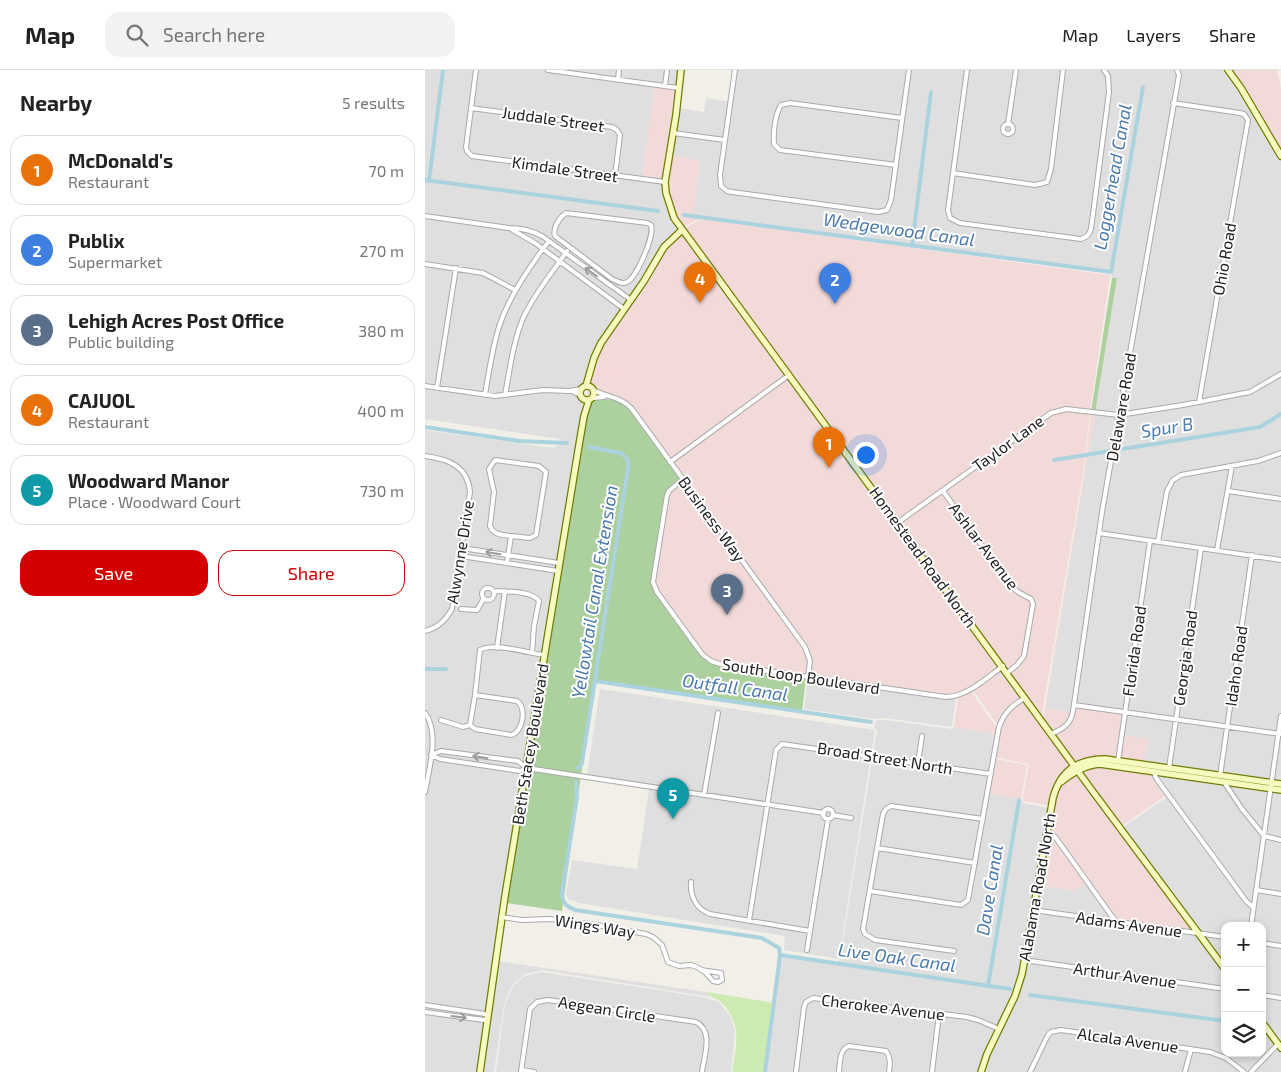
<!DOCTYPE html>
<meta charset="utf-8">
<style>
:root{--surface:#fff;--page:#f2f2f2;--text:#222;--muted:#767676;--line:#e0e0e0;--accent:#d40000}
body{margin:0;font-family:"Exo 2",sans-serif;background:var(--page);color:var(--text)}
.controls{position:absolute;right:15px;bottom:15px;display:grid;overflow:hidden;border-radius:10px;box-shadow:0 2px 8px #0003}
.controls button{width:45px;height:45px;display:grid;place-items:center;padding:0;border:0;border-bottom:1px solid var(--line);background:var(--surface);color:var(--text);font:25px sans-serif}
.you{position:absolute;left:440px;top:384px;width:18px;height:18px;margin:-12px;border:4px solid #fff;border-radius:50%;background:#1a73e8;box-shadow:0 0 0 8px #1a73e833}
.badge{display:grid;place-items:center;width:32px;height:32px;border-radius:50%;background:var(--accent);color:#fff;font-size:16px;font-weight:700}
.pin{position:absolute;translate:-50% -41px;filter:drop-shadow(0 1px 2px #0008)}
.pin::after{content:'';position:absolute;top:26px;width:18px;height:15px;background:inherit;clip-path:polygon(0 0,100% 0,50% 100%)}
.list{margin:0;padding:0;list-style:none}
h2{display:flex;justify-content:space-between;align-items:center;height:65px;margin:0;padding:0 20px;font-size:21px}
h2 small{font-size:16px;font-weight:400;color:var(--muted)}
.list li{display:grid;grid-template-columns:32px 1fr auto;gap:15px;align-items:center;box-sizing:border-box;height:70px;margin:0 10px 10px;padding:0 10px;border:1px solid var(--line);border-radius:15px}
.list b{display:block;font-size:19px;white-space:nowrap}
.list p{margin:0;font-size:16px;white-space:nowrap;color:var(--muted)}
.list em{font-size:16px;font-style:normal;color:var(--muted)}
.actions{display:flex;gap:10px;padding:15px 20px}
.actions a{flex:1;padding:11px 0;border:1px solid var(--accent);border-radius:15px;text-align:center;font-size:18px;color:var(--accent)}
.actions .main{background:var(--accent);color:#fff}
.icon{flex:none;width:28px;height:28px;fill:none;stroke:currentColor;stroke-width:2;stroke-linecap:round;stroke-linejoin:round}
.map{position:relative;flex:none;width:856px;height:1002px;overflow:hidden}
header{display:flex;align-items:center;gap:30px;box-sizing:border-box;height:70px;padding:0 25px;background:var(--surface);border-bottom:1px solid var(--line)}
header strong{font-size:24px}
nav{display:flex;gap:28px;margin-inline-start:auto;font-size:18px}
.search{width:350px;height:45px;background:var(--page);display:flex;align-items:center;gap:12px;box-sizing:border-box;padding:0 18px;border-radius:15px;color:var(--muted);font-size:19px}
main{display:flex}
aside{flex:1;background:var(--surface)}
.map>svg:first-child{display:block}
</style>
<header>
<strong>Map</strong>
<div class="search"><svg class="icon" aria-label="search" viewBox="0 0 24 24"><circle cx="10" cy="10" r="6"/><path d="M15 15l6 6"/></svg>Search here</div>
<nav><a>Map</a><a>Layers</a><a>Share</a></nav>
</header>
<main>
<aside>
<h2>Nearby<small>5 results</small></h2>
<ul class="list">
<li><span class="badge" style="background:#e8710a">1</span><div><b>McDonald's</b><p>Restaurant</p></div><em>70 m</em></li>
<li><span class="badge" style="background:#3f7fe0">2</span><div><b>Publix</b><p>Supermarket</p></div><em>270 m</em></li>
<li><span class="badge" style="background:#5c6f8a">3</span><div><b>Lehigh Acres Post Office</b><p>Public building</p></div><em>380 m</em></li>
<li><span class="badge" style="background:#e8710a">4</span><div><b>CAJUOL</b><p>Restaurant</p></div><em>400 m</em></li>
<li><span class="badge" style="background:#0f9aa8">5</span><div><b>Woodward Manor</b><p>Place · Woodward Court</p></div><em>730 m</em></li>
</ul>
<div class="actions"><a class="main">Save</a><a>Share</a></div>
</aside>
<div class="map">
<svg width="856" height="1002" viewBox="0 0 856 1002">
<rect width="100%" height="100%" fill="#f2efe9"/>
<!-- residential -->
<path fill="#e0dfdf" d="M 0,0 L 254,0 L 238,112 L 242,134 L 253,160 L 237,176 L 160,314 L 155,318 L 153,322 L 157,334 L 157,346 L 53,1002 L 0,1002 L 0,360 L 128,378 L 134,375 L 135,369 L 0,349 Z
M 310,0 L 800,0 L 825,36 L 856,90 L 856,712 L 719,692 L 697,665 L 649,643 L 621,638 L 692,208 L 687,208 L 686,203 L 513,181 L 268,145 L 275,91 L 246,85 L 254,38 L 279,42 L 281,28 L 306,32 Z
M 383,607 L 531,626 L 527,657 L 460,648 L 448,649 L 379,639 Z
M 175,619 L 450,660 L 414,889 L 359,880 L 360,866 L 154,833 L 143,829 L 141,825 L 147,790 L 212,799 L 225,714 L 162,704 Z
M 452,650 L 460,650 L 527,659 L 529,657 L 571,664 L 564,724 L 596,729 L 597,733 L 624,738 L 595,904 L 588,925 L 554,1002 L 341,1002 L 356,883 L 412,892 L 415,889 L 452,660 L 449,658 L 450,652 Z
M 733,704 L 856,722 L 856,974 L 837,948 L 837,856 L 800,856 L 800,896 L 698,757 L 745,725 Z
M 661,812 L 690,854 L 772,865 L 800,903 L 800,983 L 837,983 L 837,955 L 856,981 L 856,1002 L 558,1002 L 587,936 L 614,815 L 649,821 Z
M 73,891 L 281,922 L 285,927 L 117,900 L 100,904 L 87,915 L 79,935 L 69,1002 L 57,1002 Z
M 116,902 L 278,927 L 294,932 L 305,946 L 310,962 L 306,1002 L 71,1002 L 80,935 L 88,916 L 100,906 Z"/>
<!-- commercial -->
<path fill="#f2dad9" d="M 806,0 L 852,0 L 856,19 L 856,82 L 829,34 Z
M 230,13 L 253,16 L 238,112 L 216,110 Z
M 246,85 L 275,91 L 268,145 L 425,167 L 425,168 L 276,148 L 258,157 L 251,147 L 245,133 L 242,112 Z
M 276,149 L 685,205 L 665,342 L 658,403 L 616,650 L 653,701 L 669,695 L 729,702 L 731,708 L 743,724 L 695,757 L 773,864 L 691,852 L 631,768 L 622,760 L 626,736 L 597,731 L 604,694 L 569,687 L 574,657 L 547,619 L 526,627 L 295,594 L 282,589 L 236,528 L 228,512 L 242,425 L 258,409 L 207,339 L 186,327 L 162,324 L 169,288 L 232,188 L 257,160 Z
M 666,342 L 670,343 L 621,638 L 649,643 L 650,633 L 701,641 L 697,665 L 723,669 L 719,692 L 673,687 L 658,689 L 650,693 L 618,649 L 659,404 Z
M 546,621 L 572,658 L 571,664 L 529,657 L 533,627 Z
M 569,689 L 602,695 L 596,729 L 564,724 Z
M 623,763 L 630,770 L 661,812 L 649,821 L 614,815 Z"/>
<!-- grass -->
<path fill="#cdebb0" d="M 281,922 L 350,933 L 341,1002 L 307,1002 C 311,975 318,956 297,933 C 292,928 286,928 281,922 Z"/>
<!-- forest -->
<path fill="#add19e" d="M 687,208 L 692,208 L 670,343 L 666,342 Z
M 171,327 L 193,331 L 202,337 L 256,409 L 243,420 L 240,425 L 227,512 L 230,523 L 276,585 L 285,593 L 295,596 L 381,609 L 377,641 L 171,610 L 156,705 L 137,841 L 81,833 L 161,347 L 166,332 Z"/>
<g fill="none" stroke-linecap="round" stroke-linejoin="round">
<!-- canal -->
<path stroke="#aad3df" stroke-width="4" d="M 0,110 L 233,141
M 4,111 L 18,0
M 259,145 L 686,202 L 718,17
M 487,176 L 506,22
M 0,357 L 94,371 L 142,373
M 629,390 L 835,357 L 856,344
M 0,599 L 21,599
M 170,611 L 446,652
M 153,698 L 157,693 L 203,398 L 203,390 L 196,383 L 164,377
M 151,712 L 152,727 L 137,822 C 137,833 141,836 150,840 L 337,868 L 354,878 L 355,885 L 340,1002
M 355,885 L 585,919
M 563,916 L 594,730
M 605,925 L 800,951"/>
<defs>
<path id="street" d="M 51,0 L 41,77 L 42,81 L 47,86 L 240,112
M 123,0 L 254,18
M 310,0 L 295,105 L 296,116 L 302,121 L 307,122 L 453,142 L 462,140 L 466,130 L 484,0
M 542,0 L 523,140 L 525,148 L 535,153 L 656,169 C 662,167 664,165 666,159 L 684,22 L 683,6 L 679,0
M 193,9 L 194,0
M 240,16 L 242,0
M 748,33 L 815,43 L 819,44 L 823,50 L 774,332
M 46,38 L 187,57 L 192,60 L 195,65 L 190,106
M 583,54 L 591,0
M578 59a5 5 0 1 1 10 0a5 5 0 1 1-10 0Z
M 248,63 L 300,70
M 471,95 L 355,80 L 349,74 C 348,62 350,45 356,35 L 365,33 L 477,48
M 528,103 L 610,115 L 622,112 L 626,99 L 638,0
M 141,143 L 222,153 L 226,155 C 230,165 212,207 202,212 C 197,215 192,211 187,209 L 130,166 C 127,158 135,147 141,143 Z
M 0,146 L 84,158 C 97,158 106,160 117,166 L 206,230
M 86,159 L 110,173 L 199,239
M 0,194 L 58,203 L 90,220
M 0,316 L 70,326 L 118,320 L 144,321 L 156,319
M 12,318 L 31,198
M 168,320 C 182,327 197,327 207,339 L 380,577 L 385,591 L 383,607
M 147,321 L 155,325
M 60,325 C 64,302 67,279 74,257 C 84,226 104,197 124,171
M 80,325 C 85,299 88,271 99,246 C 110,223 127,203 142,181
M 168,328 L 179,327
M 0,386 C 23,389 43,396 45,422 L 27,539 C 21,550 13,558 0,561
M 245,392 L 364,305
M 258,409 L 244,421 L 242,425 L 228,512 L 232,522 L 277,584 L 286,591 L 295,594 L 521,627 C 543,626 560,609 578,596
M 518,421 L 586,516 L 593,522 L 606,529 L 608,534 L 599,586 L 592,595 L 582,603
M 803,421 L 856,429
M 472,453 L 626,343 L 641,339 L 694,345 L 758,335 L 825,322 L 856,304
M 674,463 L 856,490
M 733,472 L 742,421 L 748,410 L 756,405 L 833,391 L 856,383
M 37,478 L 134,493
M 792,480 L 807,396
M 36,486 L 133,501
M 82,493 L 86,466 C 78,465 68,465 65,456 L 69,422 L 64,399 L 70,390 L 114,396 L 121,402 L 111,465 L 105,468 L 86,466
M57 524a6 6 0 1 1 12 0a6 6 0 1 1-12 0Z
M 69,522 L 73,521 C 85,522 107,521 114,531 L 109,556 L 107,583
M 36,539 L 52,540 L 59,528
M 72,578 L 80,521
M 50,625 L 92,631 C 102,637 98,663 86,665 L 50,659 L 45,655 L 50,625 L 55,580 C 67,572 104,583 119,585
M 649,635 L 855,664
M 0,643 C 15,663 4,698 0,722
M 16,650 L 38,657 L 45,655
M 626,664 C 638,659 646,654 648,641 L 677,442 L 754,5 L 752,0
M 6,685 L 15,689 L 95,701 L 102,698 L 399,743
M 6,685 L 16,681 L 93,691 L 102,698
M 693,691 L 725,471
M 493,693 L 497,666
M 744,698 L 776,478
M 729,702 L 731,708 L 821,831 L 828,837
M 795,706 L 827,485
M 799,712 L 817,739 L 839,766 L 856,770
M 279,725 L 293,643
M398 744a5 5 0 1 1 10 0a5 5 0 1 1-10 0Z
M 408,745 L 426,748
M 622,760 L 631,768 L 691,852
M 452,778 L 550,793
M 266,812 C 265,826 271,839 285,844 L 385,861
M 831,820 L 856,824
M 445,821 L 536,835 L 543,830 L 574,657 C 579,643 587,635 600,628
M 608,840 L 800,867
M 76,847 L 97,850 L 125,849 L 171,855 L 221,864 L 228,867 L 237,875 L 243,892 L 254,896 L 266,895 L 272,897 L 280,902 L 288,911 L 293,912 L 297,910 L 296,903 L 276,900
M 324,851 L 351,680 L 357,674 L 566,704
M 826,856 L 856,646
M 837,873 L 856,876
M 382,880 L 403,749
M 529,881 L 450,870 L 440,864 L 438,859 L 458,744 L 461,739 L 466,736 L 558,749
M 599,890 L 800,919
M 837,925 L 856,928
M 0,935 L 60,944 L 63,947 L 59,950 L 0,942
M 97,1000 L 109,1002
M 96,1002 L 105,939 L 112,932 L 123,930 L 271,952 C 289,961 279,987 277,1002
M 371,1002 L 379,937 L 381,932 L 388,928 L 542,947 L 553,950 L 574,959
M 414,1002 C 415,993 414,980 424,976 L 461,981 C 466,988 465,994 464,1002
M 507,1002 L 514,944
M 605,1002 L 623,965 L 626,962 L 636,960 L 785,982 L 801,988 L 819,1002
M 760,1002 L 766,979
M 826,1002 L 853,974"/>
<path id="secondary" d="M 256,0 L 251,45 L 240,112 L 241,123 L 249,148 L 666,719 L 800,899
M 803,0 L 816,18 L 856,86
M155 323a7 7 0 1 1 14 0a7 7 0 1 1-14 0Z
M 161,316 L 169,288 L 176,273 L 219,211 L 239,177 L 257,160
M 636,712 C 647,703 660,695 675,694 L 856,720
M 837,952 L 856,978
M 55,1002 L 80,826 L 154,375 L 159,346 L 164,330
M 556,1002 L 562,984 L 590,926 L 597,904 L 628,728 C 635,701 653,689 680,689 L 856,714"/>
</defs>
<!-- street casing -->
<use href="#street" stroke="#a9a9a9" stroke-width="6"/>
<!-- secondary casing -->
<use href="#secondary" stroke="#707d05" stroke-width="8"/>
<!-- street -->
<use href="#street" stroke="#fff" stroke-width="4"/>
<!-- secondary -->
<use href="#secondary" stroke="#f7fabf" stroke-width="5.5"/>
</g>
<!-- one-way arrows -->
<defs><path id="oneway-shaft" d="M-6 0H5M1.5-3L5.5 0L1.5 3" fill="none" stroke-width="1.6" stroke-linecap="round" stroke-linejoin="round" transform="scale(1.25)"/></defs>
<g stroke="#9c9c9c">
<use href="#oneway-shaft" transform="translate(166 202) rotate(-144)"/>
<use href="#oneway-shaft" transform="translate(68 483) rotate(-171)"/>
<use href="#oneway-shaft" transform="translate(55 687) rotate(-171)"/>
<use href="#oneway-shaft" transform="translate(34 947) rotate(7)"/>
</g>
<g text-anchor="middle" stroke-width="4" stroke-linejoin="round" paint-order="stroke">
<!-- street labels -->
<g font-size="16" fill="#222" stroke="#fff">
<text transform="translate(128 49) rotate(8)" y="6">Juddale Street</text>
<text transform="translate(140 99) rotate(8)" y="6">Kimdale Street</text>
<text transform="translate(799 189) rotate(-80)" y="6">Ohio Road</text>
<text transform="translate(696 337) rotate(-80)" y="6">Delaware Road</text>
<text transform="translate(583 373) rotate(-36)" y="6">Taylor Lane</text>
<text transform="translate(287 449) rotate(54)" y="6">Business Way</text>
<text transform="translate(559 476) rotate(53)" y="6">Ashlar Avenue</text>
<text transform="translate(35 482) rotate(-81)" y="6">Alwynne Drive</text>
<text transform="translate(498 487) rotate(54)" y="6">Homestead Road North</text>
<text transform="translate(709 581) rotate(-82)" y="6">Florida Road</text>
<text transform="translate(760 588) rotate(-82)" y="6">Georgia Road</text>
<text transform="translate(811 596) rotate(-82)" y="6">Idaho Road</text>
<text transform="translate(376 606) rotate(9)" y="6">South Loop Boulevard</text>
<text transform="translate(105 674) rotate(-81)" y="6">Beth Stacey Boulevard</text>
<text transform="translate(460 688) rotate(9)" y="6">Broad Street North</text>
<text transform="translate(612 817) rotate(-80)" y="6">Alabama Road North</text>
<text transform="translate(704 854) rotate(8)" y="6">Adams Avenue</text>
<text transform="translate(170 856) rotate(9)" y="6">Wings Way</text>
<text transform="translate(700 905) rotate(8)" y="6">Arthur Avenue</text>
<text transform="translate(458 937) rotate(7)" y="6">Cherokee Avenue</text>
<text transform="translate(182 939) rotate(9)" y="6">Aegean Circle</text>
<text transform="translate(703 970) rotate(8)" y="6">Alcala Avenue</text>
</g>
<!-- water labels -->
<g font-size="18" font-style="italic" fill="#4a7aab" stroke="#fff">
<text transform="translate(688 107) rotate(-80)" y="6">Loggerhead Canal</text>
<text transform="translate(474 160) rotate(8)" y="6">Wedgewood Canal</text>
<text transform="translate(742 358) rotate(-9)" y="6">Spur B</text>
<text transform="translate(170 522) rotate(-81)" y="6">Yellowtail Canal Extension</text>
<text transform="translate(310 618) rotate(8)" y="6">Outfall Canal</text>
<text transform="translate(565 820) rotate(-81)" y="6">Dave Canal</text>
<text transform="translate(472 888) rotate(8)" y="6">Live Oak Canal</text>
</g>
</g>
</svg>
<div class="controls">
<button>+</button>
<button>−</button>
<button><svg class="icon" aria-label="layers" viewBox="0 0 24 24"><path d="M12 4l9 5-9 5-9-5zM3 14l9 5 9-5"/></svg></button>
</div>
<div class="you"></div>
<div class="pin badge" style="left:404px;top:398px;background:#e8710a">1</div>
<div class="pin badge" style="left:410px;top:234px;background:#3f7fe0">2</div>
<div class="pin badge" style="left:302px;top:545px;background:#5c6f8a">3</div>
<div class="pin badge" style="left:275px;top:233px;background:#e8710a">4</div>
<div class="pin badge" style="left:248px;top:749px;background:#0f9aa8">5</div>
</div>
</main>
